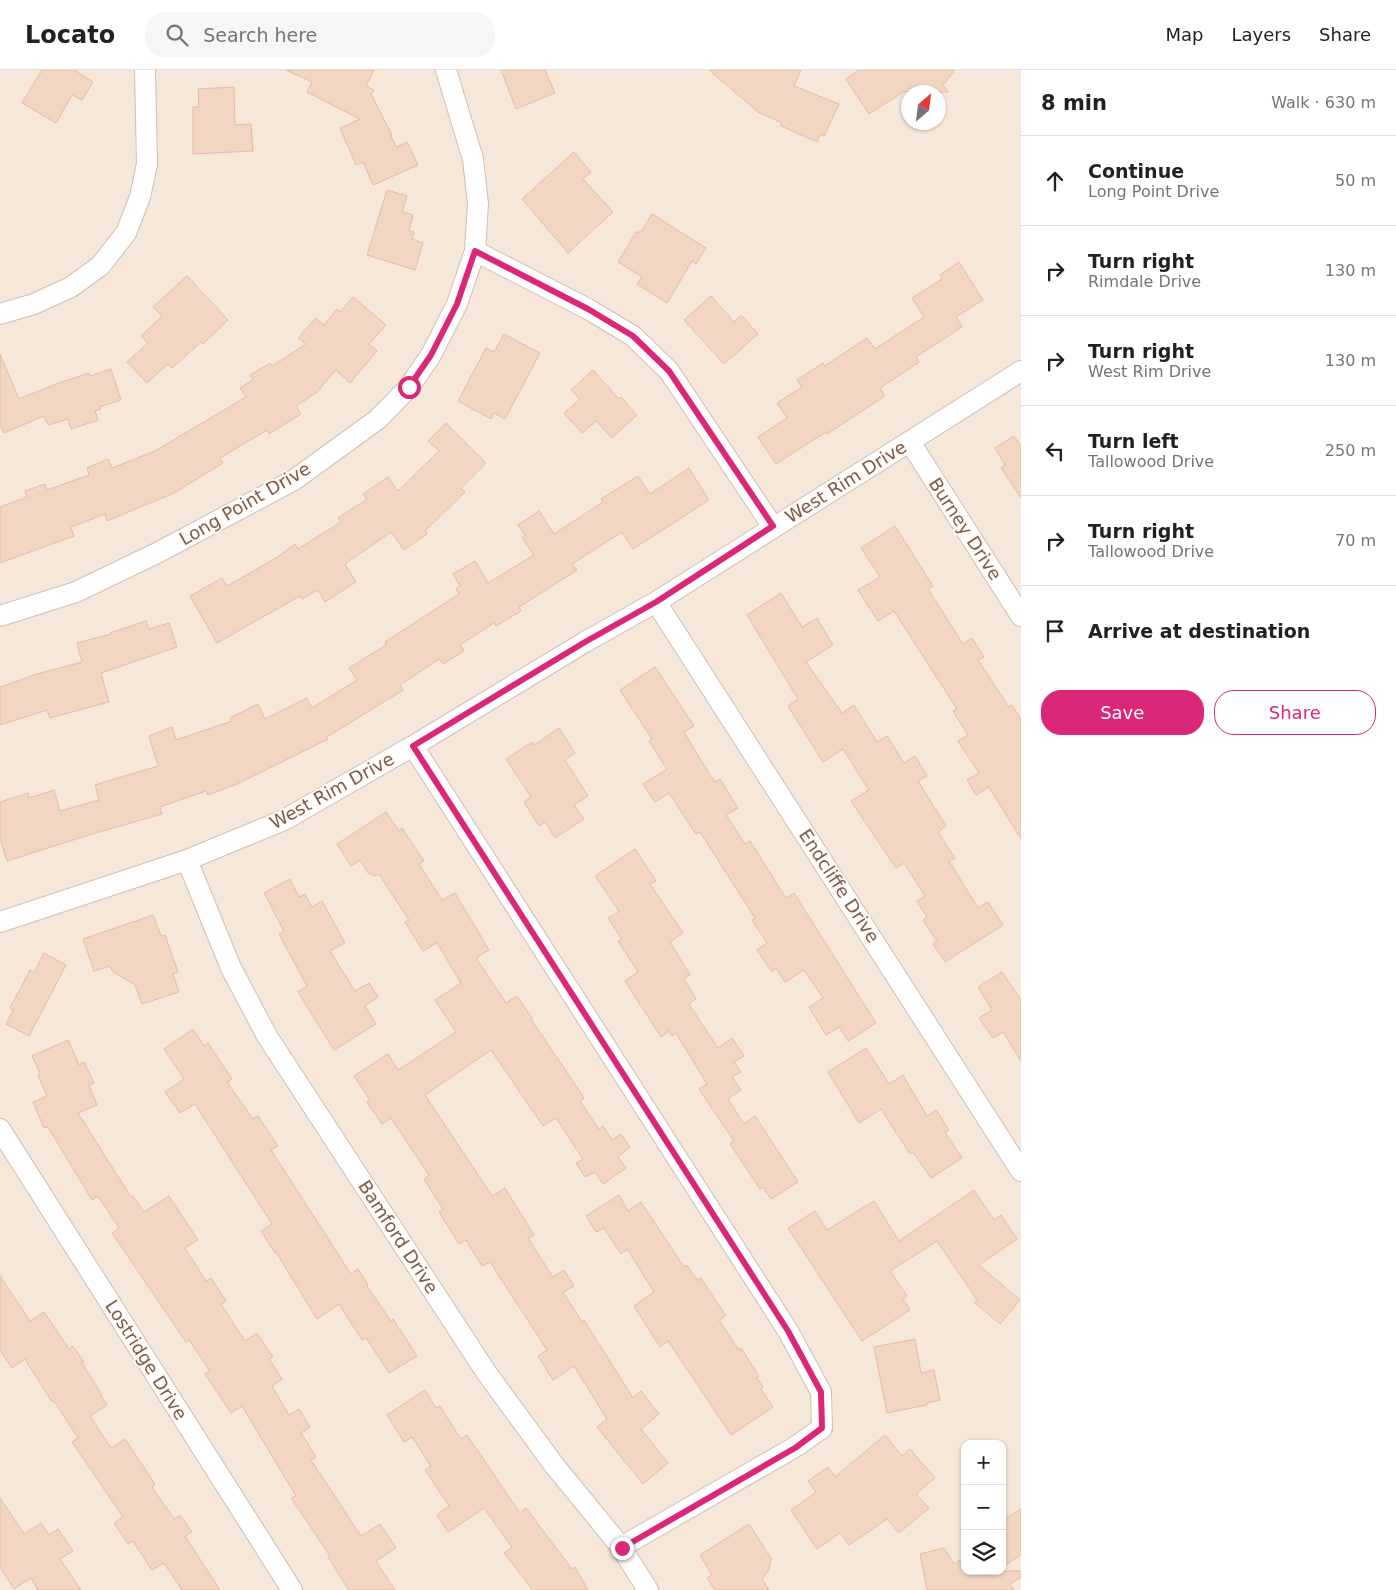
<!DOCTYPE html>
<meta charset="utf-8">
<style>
:root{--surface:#fff;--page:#f6f6f6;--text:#202124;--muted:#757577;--line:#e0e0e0;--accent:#db2777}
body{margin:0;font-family:"DejaVu Sans",sans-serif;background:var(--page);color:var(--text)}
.controls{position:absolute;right:15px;bottom:15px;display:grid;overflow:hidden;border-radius:10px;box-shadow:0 1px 4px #0004}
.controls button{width:45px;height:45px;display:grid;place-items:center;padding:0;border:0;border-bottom:1px solid var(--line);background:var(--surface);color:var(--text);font:25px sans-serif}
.compass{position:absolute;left:901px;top:15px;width:45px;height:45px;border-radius:50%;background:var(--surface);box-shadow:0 1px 4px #0004;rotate:28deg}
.stop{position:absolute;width:15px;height:15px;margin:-11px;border:4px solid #db2777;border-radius:50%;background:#fff}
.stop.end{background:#db2777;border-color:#fff;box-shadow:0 1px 5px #0008}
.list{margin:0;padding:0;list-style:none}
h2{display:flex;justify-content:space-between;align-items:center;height:65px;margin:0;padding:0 20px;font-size:21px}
h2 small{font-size:16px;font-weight:400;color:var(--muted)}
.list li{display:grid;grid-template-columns:32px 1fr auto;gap:15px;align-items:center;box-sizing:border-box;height:90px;padding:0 20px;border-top:1px solid var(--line)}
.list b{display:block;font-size:19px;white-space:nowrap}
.list p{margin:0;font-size:16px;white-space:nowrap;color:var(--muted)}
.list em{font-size:16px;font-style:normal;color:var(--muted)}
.actions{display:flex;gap:10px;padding:15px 20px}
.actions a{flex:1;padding:11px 0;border:1px solid var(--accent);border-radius:20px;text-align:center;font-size:18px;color:var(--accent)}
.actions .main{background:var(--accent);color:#fff}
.icon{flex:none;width:28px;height:28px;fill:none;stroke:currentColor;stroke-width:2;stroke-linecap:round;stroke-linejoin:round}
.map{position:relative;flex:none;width:1021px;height:1520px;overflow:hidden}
header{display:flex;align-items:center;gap:30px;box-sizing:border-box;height:70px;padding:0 25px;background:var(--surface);border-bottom:1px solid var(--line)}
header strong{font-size:24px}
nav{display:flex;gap:28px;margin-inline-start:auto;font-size:18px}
.search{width:350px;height:45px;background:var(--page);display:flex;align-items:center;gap:12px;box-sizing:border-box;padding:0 18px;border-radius:20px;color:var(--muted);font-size:19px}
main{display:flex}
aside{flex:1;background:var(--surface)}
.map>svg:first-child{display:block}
</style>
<header>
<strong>Locato</strong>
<div class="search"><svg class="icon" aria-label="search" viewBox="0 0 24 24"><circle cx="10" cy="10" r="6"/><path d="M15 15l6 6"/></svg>Search here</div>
<nav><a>Map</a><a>Layers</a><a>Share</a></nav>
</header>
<main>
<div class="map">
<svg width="1021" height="1520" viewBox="0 0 1021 1520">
<rect width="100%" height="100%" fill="#fdf6ec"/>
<!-- residential -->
<path fill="#f5e8da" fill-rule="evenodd" d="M 0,0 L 1021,0 L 1021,1520 L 0,1520 ZM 908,22 L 938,22 L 938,52 L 908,52 ZM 965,1374 L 1002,1374 L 1002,1501 L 965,1501 Z"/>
<!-- building -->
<path fill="#f3d5c3" stroke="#e6bba3" d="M 42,0 L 74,0 L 93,12 L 82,30 L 72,25 L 56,53 L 22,33 Z
M 286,0 L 374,0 L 366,16 L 374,20 L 371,24 L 392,65 L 390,64 L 396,77 L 407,72 L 418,95 L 373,115 L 363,92 L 356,95 L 340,58 L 360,49 L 307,22 L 312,12 Z
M 501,0 L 545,0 L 555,23 L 516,39 Z
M 709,0 L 801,0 L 794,16 L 839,34 L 824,66 L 820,64 L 817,72 L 781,56 L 782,53 L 758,42 Z
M 859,0 L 955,0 L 943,15 L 948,22 L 906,22 L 905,21 L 869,44 L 846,9 Z
M 234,17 L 235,55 L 251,54 L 253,81 L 193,84 L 193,37 L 199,37 L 198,19 Z
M 574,82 L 591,102 L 583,109 L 613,142 L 568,183 L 522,129 Z
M 387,120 L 407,126 L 402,142 L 413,145 L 409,160 L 414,162 L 412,169 L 423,173 L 415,200 L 367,185 Z
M 652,144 L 706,178 L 696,194 L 692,191 L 667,233 L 637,214 L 642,207 L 618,192 L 636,162 L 641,162 Z
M 959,192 L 983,230 L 956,247 L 962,257 L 916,287 L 919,292 L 880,318 L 885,326 L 827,364 L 826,362 L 776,394 L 758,367 L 787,348 L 777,333 L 802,317 L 797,310 L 823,293 L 825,296 L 867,268 L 875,279 L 924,247 L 912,228 L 942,209 L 940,205 Z
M 187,206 L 228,250 L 203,274 L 201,272 L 172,298 L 168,294 L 147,313 L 127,292 L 148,273 L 141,266 L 162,246 L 153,237 Z
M 711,226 L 734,252 L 741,245 L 758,264 L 724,294 L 684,250 Z
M 353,227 L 386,255 L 369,274 L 377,281 L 350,313 L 336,300 L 316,323 L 296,336 L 301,344 L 269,364 L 267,360 L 220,388 L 223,393 L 174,423 L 107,451 L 105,444 L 71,457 L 74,466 L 0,493 L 0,437 L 27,427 L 25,421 L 45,414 L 47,420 L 89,405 L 87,398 L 108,389 L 112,398 L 155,381 L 246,327 L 240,318 L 253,310 L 250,305 L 270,293 L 272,296 L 306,274 L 298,268 L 316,248 L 324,255 L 337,239 L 340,242 Z
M 504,264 L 540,283 L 505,349 L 494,343 L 491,349 L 458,331 L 486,278 L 494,282 Z
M 0,284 L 19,329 L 56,314 L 89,303 L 90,306 L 111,299 L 121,330 L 100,337 L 101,339 L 95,341 L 98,350 L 71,359 L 68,349 L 48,355 L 44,346 L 4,363 L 0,354 Z
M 593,300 L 619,329 L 621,327 L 637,345 L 612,368 L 596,351 L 582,363 L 564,343 L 580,329 L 571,320 Z
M 446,353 L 486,393 L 461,418 L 465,422 L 425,461 L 427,464 L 404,480 L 391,462 L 345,494 L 356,512 L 325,532 L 318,520 L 302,529 L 300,526 L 217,573 L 190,526 L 222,508 L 227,516 L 276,488 L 295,474 L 298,479 L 341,452 L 338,448 L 367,429 L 363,424 L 388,407 L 398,421 L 439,381 L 428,371 Z
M 1014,366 L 1021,376 L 1021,428 L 1001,398 L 1005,395 L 995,378 Z
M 689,398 L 709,430 L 633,479 L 622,462 L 572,494 L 577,500 L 519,537 L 521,541 L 496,556 L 494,553 L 460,575 L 464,581 L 443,594 L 439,589 L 400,615 L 403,620 L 327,667 L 328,669 L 237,714 L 208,725 L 206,721 L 160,737 L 162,744 L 92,764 L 7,791 L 0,768 L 0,732 L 28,723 L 29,728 L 54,720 L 60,741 L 99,730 L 95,715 L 158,696 L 149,666 L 172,657 L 176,670 L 232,651 L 230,648 L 258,634 L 265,649 L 307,628 L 312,638 L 357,610 L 349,598 L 386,575 L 385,572 L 459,524 L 456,519 L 460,516 L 453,504 L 475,491 L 488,513 L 534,485 L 522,468 L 525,465 L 518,455 L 539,441 L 554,464 L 603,432 L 601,429 L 638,406 L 650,424 Z
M 895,456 L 933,516 L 928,519 L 963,574 L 972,568 L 984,587 L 978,590 L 1009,637 L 1012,635 L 1021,649 L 1021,769 L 989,717 L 976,725 L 967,710 L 979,703 L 958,671 L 968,665 L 953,641 L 957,639 L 894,541 L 878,551 L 858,520 L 880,507 L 861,478 Z
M 781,523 L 802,557 L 817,548 L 833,575 L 806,592 L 842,643 L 854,635 L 877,672 L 887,666 L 904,693 L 915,686 L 927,706 L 918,711 L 946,756 L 938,762 L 955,788 L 949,791 L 978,838 L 988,832 L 1003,855 L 945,892 L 933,874 L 937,871 L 923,850 L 927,847 L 917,831 L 925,826 L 904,793 L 896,798 L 851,731 L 869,720 L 843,679 L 823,692 L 788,636 L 798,629 L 747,545 Z
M 146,551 L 149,559 L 169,553 L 177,577 L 101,603 L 109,632 L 50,648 L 47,640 L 0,655 L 0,617 L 37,604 L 82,592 L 77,573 L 111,564 L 110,563 Z
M 655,597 L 694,656 L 684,662 L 697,684 L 715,712 L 720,709 L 738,738 L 726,745 L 745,774 L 750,771 L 786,828 L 794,823 L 876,953 L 848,971 L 839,957 L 826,965 L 809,937 L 823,928 L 804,900 L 785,912 L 776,898 L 772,902 L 757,880 L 767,873 L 752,850 L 755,848 L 700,762 L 696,764 L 669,723 L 655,732 L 643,714 L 667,699 L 649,671 L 652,669 L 620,620 Z
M 559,658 L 575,683 L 565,690 L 588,726 L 574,735 L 584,749 L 555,768 L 545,752 L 539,756 L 524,732 L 531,727 L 506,689 L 532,672 L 534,675 Z
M 386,742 L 399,761 L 402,758 L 424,791 L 419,794 L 442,830 L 455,823 L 489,880 L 476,888 L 506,933 L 517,926 L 532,948 L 531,949 L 584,1028 L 580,1031 L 599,1059 L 603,1056 L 612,1070 L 621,1064 L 630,1077 L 618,1087 L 626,1098 L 603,1114 L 595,1102 L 585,1107 L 576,1093 L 583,1089 L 556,1048 L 543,1056 L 491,980 L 425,1025 L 492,1126 L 505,1118 L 534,1165 L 528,1168 L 553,1207 L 564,1200 L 574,1216 L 563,1222 L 582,1252 L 584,1250 L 633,1328 L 641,1321 L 659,1344 L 641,1359 L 668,1393 L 643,1414 L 597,1357 L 607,1349 L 574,1296 L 553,1310 L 538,1286 L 547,1280 L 490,1192 L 482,1196 L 466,1170 L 459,1174 L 439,1142 L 443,1139 L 424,1109 L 429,1105 L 391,1048 L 382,1054 L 367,1032 L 370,1030 L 354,1006 L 388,984 L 398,1000 L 456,962 L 435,930 L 461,913 L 437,873 L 423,881 L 405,852 L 409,850 L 379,804 L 374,806 L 368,803 L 360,790 L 351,796 L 337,774 Z
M 635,779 L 656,811 L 650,814 L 683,863 L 670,872 L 690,905 L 684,909 L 696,929 L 689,934 L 718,978 L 732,968 L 744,986 L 734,992 L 741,1002 L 732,1007 L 741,1020 L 728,1029 L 744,1054 L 755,1046 L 798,1112 L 771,1129 L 763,1117 L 760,1119 L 730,1074 L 734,1071 L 699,1019 L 707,1014 L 676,963 L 672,966 L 669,961 L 661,967 L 625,911 L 638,902 L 618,871 L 622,869 L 608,848 L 619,841 L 595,806 Z
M 290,809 L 299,827 L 305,824 L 312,837 L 322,831 L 345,873 L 330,881 L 355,921 L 369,913 L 378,927 L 365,936 L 376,954 L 334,980 L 298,922 L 307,916 L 279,864 L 284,861 L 264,823 Z
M 153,845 L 161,866 L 165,865 L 178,902 L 173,904 L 179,922 L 142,934 L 135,915 L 112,901 L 110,896 L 94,901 L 83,869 Z
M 44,883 L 66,895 L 29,966 L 6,954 L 13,940 L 10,938 L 30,900 L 34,903 Z
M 1002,902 L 1021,930 L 1021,991 L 1003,962 L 993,968 L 979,948 L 992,940 L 978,917 Z
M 193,959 L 204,976 L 208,973 L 232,1009 L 227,1012 L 253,1049 L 258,1046 L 278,1076 L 271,1080 L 351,1204 L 358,1199 L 368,1215 L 367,1216 L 391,1251 L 393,1249 L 417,1286 L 389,1303 L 366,1268 L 362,1270 L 339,1234 L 317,1249 L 276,1182 L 275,1183 L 261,1161 L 272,1154 L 195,1034 L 180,1043 L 165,1022 L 184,1009 L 164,979 Z
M 68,970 L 79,995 L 84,992 L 94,1013 L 89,1015 L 97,1035 L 78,1043 L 131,1127 L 133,1126 L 144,1142 L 169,1126 L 198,1170 L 185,1178 L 206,1211 L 211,1208 L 226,1231 L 221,1234 L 245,1271 L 257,1263 L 273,1287 L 269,1289 L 282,1309 L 272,1316 L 289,1345 L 299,1339 L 310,1357 L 301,1363 L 316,1387 L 311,1390 L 361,1466 L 380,1454 L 396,1478 L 376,1491 L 395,1520 L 349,1520 L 328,1487 L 330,1486 L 291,1428 L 296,1426 L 242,1336 L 231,1343 L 205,1304 L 210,1301 L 189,1270 L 186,1272 L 112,1163 L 119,1158 L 98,1126 L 92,1130 L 48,1057 L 44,1058 L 33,1032 L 47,1026 L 38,1005 L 40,1003 L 32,986 Z
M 866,978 L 889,1014 L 903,1005 L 927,1046 L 936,1040 L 949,1060 L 945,1062 L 962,1088 L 931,1108 L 913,1082 L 910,1084 L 881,1039 L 859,1053 L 828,1002 Z
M 974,1120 L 994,1150 L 1001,1145 L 1017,1169 L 979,1195 L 1020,1230 L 1000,1254 L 975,1233 L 977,1230 L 937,1171 L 890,1201 L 907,1226 L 903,1229 L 910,1240 L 862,1271 L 788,1158 L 815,1141 L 827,1160 L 874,1131 L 899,1171 Z
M 619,1125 L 628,1141 L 641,1132 L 684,1197 L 687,1195 L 697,1210 L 701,1208 L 726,1246 L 719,1250 L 739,1280 L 741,1278 L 759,1306 L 757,1308 L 763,1317 L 761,1319 L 773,1337 L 731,1365 L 668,1271 L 660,1277 L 634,1236 L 654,1222 L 627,1179 L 621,1184 L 604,1158 L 596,1162 L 586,1146 Z
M 0,1206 L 30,1251 L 44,1242 L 69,1279 L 73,1276 L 84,1292 L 82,1293 L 102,1325 L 101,1326 L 107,1335 L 90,1346 L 111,1378 L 125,1369 L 155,1414 L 152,1417 L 174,1449 L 180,1445 L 192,1462 L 185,1466 L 220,1520 L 182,1520 L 164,1493 L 152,1500 L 133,1471 L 128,1474 L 114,1453 L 123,1447 L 72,1372 L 78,1368 L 54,1331 L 52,1332 L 25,1289 L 12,1298 L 0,1280 Z
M 915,1269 L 921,1303 L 934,1300 L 940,1330 L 927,1333 L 927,1335 L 887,1343 L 874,1277 Z
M 425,1320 L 436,1338 L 440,1336 L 461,1369 L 467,1365 L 520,1443 L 526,1438 L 572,1499 L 575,1497 L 588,1520 L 533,1520 L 504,1483 L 512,1477 L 484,1438 L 448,1462 L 437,1445 L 449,1436 L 425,1400 L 431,1396 L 412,1367 L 404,1372 L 387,1345 Z
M 885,1365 L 902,1386 L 910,1379 L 935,1408 L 916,1424 L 929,1438 L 899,1463 L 887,1449 L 849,1475 L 840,1463 L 817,1479 L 791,1440 L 816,1422 L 808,1411 L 828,1397 L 835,1407 Z
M 0,1428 L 24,1464 L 41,1453 L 49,1465 L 58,1459 L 73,1481 L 60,1489 L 81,1520 L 38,1520 L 31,1508 L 14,1519 L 0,1497 Z
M 1021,1439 L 1021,1485 L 1002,1497 L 1002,1451 Z
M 749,1454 L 771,1488 L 769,1500 L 762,1509 L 769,1520 L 715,1520 L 707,1508 L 712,1505 L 700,1485 Z
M 944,1478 L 954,1494 L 965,1487 L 965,1501 L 1021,1501 L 1021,1507 L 1010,1514 L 1014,1520 L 927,1520 L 920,1484 Z"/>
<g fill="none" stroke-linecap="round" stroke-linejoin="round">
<defs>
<path id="minor" d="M 475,181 L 588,239 L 633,266 L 669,301 L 773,457
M 0,244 L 34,234 L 71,217 L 100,196 L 126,163 L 140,127 L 147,94 L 145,0
M 910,372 L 1021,546
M 656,532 L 1021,1101
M 0,546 L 76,522 L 159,482 L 294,410 L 378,349 L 409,317 L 431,285 L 457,234 L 475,181 L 478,134 L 473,89 L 446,0
M 413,676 L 788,1261 L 821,1322 L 822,1358 L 795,1377 L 621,1477
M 187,790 L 231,898 L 267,966 L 486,1302 L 554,1395 L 621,1477 L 648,1520
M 0,852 L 187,790 L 284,750 L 413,676 L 585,572 L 656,532 L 1021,301
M 0,1059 L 292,1520"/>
</defs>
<!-- minor casing -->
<use href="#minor" stroke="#d1beb0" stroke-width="22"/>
<!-- minor -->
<use href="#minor" stroke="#fff" stroke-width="20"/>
</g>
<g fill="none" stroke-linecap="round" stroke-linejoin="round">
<!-- route -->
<path stroke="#db2777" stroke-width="6" d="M 409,317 L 431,285 L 457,234 L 475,181 L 588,239 L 633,266 L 669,301 L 773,456 L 656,532 L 585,572 L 413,676 L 788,1261 L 821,1322 L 822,1358 L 795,1378 L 622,1478"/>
</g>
<g text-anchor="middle" stroke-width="4" stroke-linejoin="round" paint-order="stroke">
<!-- street labels -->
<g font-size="18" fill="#7a5c4d" stroke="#fffaf3">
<text transform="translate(846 412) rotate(-32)" y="6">West Rim Drive</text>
<text transform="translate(245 434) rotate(-30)" y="6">Long Point Drive</text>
<text transform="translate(965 459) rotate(57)" y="6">Burney Drive</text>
<text transform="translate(332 721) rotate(-29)" y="6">West Rim Drive</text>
<text transform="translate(839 816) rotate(57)" y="6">Endcliffe Drive</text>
<text transform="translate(398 1167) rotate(57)" y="6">Bamford Drive</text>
<text transform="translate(146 1290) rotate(58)" y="6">Lostridge Drive</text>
</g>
</g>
</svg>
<div class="controls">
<button>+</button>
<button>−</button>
<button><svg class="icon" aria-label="layers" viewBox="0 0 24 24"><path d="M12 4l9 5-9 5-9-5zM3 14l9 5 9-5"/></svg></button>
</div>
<svg class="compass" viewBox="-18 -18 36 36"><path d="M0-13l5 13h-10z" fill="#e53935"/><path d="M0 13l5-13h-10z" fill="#757577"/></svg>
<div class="stop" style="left:409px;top:317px"></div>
<div class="stop end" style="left:622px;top:1478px"></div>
</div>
<aside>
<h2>8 min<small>Walk · 630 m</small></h2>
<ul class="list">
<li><svg class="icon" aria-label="ahead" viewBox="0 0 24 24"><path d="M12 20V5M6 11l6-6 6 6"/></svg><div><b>Continue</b><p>Long Point Drive</p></div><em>50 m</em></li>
<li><svg class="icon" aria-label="right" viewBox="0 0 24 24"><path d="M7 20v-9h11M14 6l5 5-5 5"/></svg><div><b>Turn right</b><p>Rimdale Drive</p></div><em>130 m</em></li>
<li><svg class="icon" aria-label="right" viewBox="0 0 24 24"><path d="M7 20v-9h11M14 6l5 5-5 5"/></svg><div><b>Turn right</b><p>West Rim Drive</p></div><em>130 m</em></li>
<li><svg class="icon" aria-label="left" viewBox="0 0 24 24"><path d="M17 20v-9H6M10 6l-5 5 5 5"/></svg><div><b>Turn left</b><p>Tallowood Drive</p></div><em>250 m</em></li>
<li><svg class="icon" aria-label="right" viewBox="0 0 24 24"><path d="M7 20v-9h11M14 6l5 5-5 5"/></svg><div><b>Turn right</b><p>Tallowood Drive</p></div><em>70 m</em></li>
<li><svg class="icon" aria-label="arrive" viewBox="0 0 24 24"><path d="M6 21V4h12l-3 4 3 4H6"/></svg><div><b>Arrive at destination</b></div></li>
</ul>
<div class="actions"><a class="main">Save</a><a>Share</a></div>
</aside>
</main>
